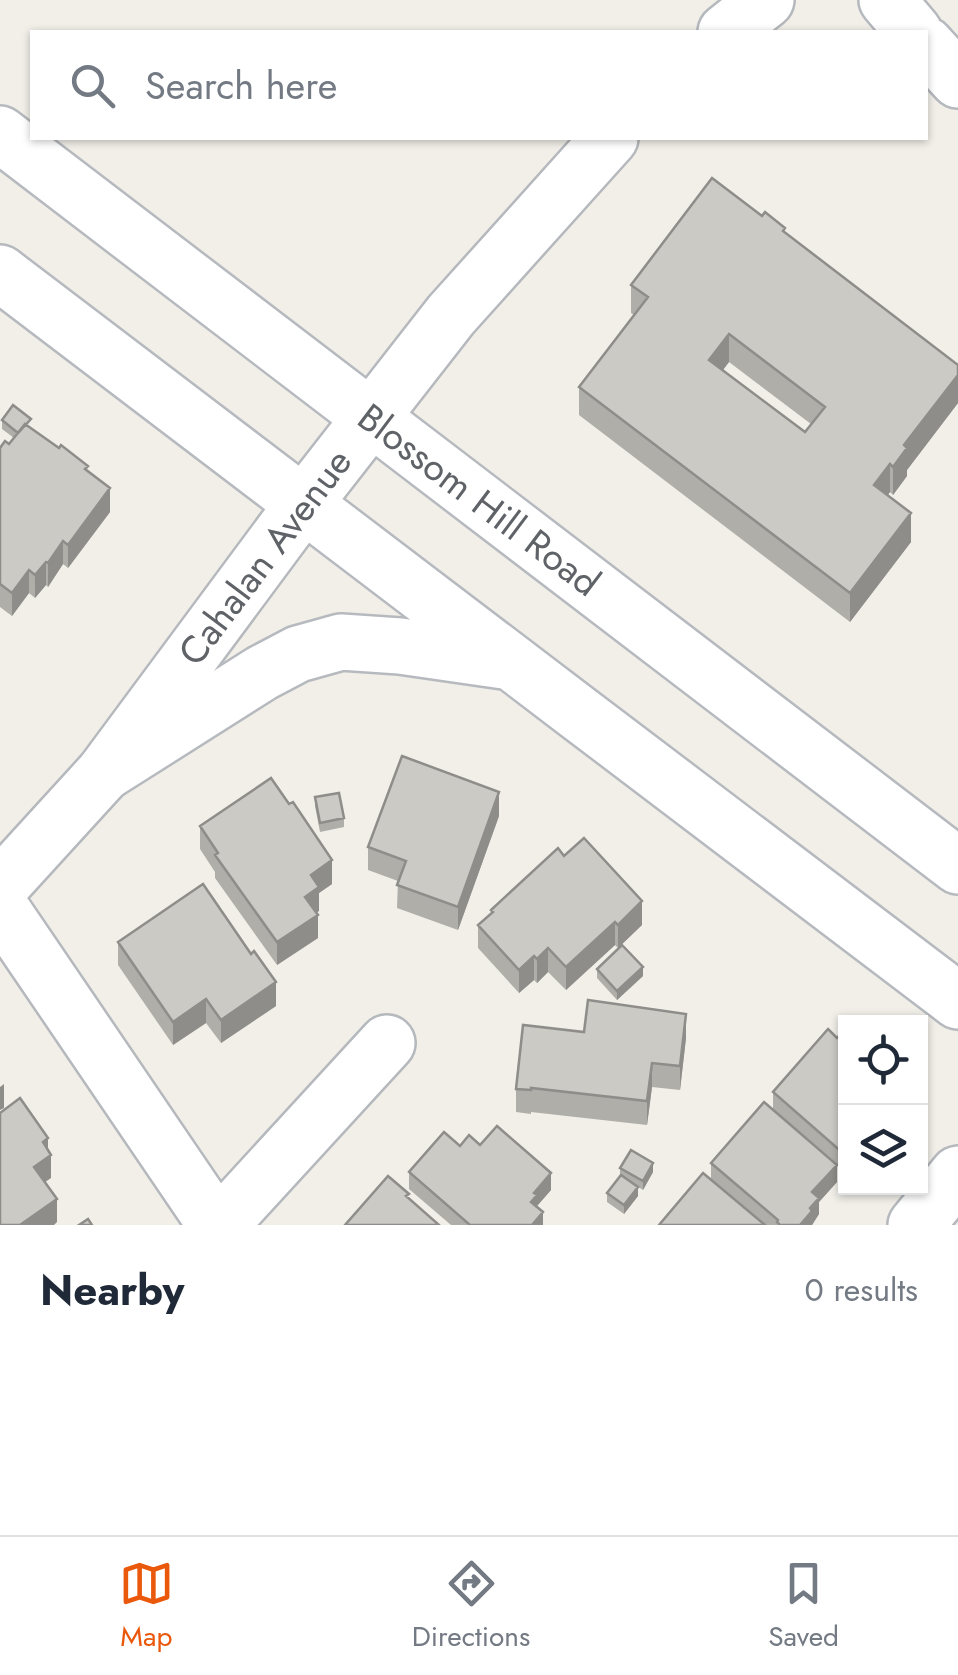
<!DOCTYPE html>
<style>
:root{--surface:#fff;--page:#f6f6f7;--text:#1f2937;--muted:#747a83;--line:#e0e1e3;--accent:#ea580c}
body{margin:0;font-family:Jost,sans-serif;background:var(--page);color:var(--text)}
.controls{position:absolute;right:30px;bottom:30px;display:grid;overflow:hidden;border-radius:0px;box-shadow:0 2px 8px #0004}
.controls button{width:90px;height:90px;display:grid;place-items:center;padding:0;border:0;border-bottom:2px solid var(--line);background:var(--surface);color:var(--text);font:50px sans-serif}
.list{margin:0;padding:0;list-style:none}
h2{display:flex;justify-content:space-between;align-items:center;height:130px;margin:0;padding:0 40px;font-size:42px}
h2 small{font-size:32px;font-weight:400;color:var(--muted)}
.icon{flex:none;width:55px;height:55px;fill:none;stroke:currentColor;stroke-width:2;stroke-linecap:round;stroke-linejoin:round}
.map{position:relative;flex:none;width:958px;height:1225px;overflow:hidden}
.search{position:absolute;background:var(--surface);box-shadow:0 2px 8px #0004;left:30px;right:30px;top:30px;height:110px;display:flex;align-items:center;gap:25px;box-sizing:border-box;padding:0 35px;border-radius:0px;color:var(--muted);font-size:38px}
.sheet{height:310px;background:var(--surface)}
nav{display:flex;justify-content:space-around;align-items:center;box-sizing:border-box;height:140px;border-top:2px solid var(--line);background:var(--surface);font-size:28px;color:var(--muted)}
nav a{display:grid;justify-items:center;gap:5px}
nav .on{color:var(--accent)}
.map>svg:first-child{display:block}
</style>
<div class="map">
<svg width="958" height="1225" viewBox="0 0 958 1225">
<rect width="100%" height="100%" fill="#f1efe8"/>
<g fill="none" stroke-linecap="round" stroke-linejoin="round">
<defs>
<path id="minor" d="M 887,0 L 914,32
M 926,45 L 958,80
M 0,887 L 104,773 L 302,506
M 0,907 L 216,1225
M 220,1225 L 387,1043
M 916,1225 L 958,1174"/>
<path id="tertiary" d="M 726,32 L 766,0
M 302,506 L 451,315 L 610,138"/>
<path id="secondary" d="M 0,134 L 958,866
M 0,273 C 318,517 639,758 958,1001
M 104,773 L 262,673 L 298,654 L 341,642 L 400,646 L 504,661"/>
</defs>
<!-- minor casing -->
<use href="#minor" stroke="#b5b8bc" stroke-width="60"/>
<!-- tertiary casing -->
<use href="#tertiary" stroke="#b5b8bc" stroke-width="60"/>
<!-- secondary casing -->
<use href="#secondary" stroke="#b6babf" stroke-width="60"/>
<!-- minor -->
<use href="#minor" stroke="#fff" stroke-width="55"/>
<!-- tertiary -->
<use href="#tertiary" stroke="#fff" stroke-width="55"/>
<!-- secondary -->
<use href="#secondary" stroke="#fff" stroke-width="55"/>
</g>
<!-- wall -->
<path fill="#afaea9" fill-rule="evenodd" d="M 785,233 L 958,365 L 958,403 L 907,470 L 907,476 L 893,495 L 890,492 L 888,495 L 911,542 L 850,622 L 579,415 L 579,387 L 634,315 L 631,313 L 631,285 ZM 729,362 L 811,424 L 805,432 L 723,370 Z
M 2,420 L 31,428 L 88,472 L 110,512 L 68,568 L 63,564 L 48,587 L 46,585 L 35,598 L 29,593 L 12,616 L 0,607 L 0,448 L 9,444 L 14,438 L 2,429 Z
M 315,797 L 344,818 L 344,827 L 320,832 L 315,806 Z
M 289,804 L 332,884 L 319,893 L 319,911 L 316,912 L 318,938 L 277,965 L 215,878 L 215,872 L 200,849 L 200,826 Z
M 499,816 L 458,930 L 397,908 L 398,881 L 368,870 L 368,847 Z
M 564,856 L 642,925 L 618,948 L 615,945 L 566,990 L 548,972 L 537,983 L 534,980 L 519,993 L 478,948 L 478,925 L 491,913 L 491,910 Z
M 118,942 L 276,1006 L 221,1043 L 206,1023 L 173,1045 L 118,965 Z
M 597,969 L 643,976 L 617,1000 L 597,978 Z
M 584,1032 L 686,1038 L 680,1090 L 652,1087 L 647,1125 L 531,1112 L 531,1114 L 516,1112 L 516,1089 Z
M 837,1038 L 846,1042 L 846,1169 L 844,1171 L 837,1165 L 837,1182 L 819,1202 L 819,1214 L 812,1225 L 659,1225 L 711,1180 L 711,1163 L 773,1109 L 773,1092 Z
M 480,1145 L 551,1190 L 537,1206 L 543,1225 L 451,1225 L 409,1189 L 409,1172 L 460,1146 Z
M 620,1168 L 653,1172 L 643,1190 L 632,1183 L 638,1196 L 624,1214 L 607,1202 L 607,1193 L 620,1176 Z"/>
<!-- shaded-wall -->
<path fill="#8f8d8a" d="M 729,334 L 729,362 L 709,388 L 709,360 Z
M 958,375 L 958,403 L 907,470 L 907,476 L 893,495 L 893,467 L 904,445 Z
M 890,464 L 890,492 L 874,513 L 874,485 Z
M 110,488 L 110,512 L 68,568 L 68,545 Z
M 911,513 L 911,542 L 850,622 L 850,593 Z
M 63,541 L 63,564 L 48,587 L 48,563 Z
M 46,562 L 46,585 L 35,598 L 35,575 Z
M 29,570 L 29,593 L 12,616 L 12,593 Z
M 499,792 L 499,816 L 458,930 L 458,907 Z
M 332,860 L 332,884 L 319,893 L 319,911 L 305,920 L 305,897 L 311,875 Z
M 642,901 L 642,925 L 618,948 L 618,925 Z
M 318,915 L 318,938 L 277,965 L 277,942 Z
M 615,922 L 615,945 L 566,990 L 566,967 Z
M 548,948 L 548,972 L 537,983 L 537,959 Z
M 534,956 L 534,980 L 519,993 L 519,970 Z
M 643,967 L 643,976 L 617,1000 L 617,991 Z
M 276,982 L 276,1006 L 221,1043 L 221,1020 Z
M 206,999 L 206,1023 L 173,1045 L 173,1022 Z
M 686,1014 L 686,1038 L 680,1090 L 680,1066 Z
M 652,1063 L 652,1087 L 647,1125 L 647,1101 Z
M 4,1084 L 4,1108 L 0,1110 L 0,1087 Z
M 48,1138 L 48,1157 L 51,1155 L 51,1178 L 34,1190 L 34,1167 L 43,1142 Z
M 653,1163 L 653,1172 L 643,1190 L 643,1181 Z
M 837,1165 L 837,1182 L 819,1202 L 819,1214 L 812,1225 L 800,1225 L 812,1192 Z
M 551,1173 L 551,1190 L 537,1206 L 537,1212 L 531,1202 L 534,1193 Z
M 638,1187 L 638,1196 L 624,1214 L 624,1205 Z
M 57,1199 L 57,1222 L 54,1225 L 20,1225 Z
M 543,1212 L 543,1225 L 532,1225 Z"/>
<!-- building -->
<path fill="#cccac5" stroke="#8f8d8a" stroke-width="2.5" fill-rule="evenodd" d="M 712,178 L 762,216 L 765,212 L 785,228 L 783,231 L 958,365 L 958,375 L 904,445 L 907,448 L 893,467 L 890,464 L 874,485 L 911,513 L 850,593 L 579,387 L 648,297 L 631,285 ZM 729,334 L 825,407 L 805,432 L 709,360 Z
M 13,405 L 31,419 L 18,433 L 2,420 Z
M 25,424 L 59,448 L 61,445 L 88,466 L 85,469 L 110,488 L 68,545 L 63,541 L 48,563 L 46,562 L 35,575 L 29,570 L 12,593 L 0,584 L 0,448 L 5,441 L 9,444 Z
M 402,756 L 499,792 L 458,907 L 397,885 L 406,861 L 368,847 Z
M 271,778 L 289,804 L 293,802 L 332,860 L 311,875 L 319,887 L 305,897 L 318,915 L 277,942 L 215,855 L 218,853 L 200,826 Z
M 339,793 L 344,818 L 320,823 L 315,797 Z
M 584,838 L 642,901 L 618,925 L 615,922 L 566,967 L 548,948 L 537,959 L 534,956 L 519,970 L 478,925 L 493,912 L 491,910 L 558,848 L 564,856 Z
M 203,884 L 251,954 L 254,951 L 276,982 L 221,1020 L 206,999 L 173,1022 L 118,942 Z
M 622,945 L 643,967 L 617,991 L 597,969 Z
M 588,1000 L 686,1014 L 680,1066 L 652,1063 L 647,1101 L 531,1088 L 531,1090 L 516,1089 L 523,1025 L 584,1032 Z
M 828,1029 L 837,1038 L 839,1036 L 846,1042 L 846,1152 L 844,1154 L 773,1092 Z
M 20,1098 L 48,1138 L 43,1142 L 51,1155 L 34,1167 L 57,1199 L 20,1225 L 0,1225 L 0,1113 Z
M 764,1102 L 837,1165 L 812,1192 L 819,1198 L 810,1208 L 812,1211 L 800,1225 L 780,1225 L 777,1222 L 778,1220 L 711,1163 Z
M 497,1126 L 551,1173 L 534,1193 L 537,1195 L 531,1202 L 543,1212 L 532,1225 L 470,1225 L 409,1172 L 444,1132 L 460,1146 L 469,1135 L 480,1145 Z
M 631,1150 L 653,1163 L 643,1181 L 620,1168 Z
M 703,1173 L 765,1225 L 659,1225 Z
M 621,1175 L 638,1187 L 624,1205 L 607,1193 Z
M 388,1176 L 409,1194 L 406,1196 L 439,1225 L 345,1225 Z
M 88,1219 L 92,1225 L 79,1225 Z"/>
<g text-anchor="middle" stroke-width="10" stroke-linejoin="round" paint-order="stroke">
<!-- street labels -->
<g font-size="38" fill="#5f6368" stroke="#fff">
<text transform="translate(479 500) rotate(37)" y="13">Blossom Hill Road</text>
<text transform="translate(265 557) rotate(-53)" y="13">Cahalan Avenue</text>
</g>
</g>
</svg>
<div class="controls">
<button><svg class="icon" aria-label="locate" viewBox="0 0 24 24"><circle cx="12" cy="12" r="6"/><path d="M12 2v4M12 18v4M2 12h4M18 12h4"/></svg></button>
<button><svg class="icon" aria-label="layers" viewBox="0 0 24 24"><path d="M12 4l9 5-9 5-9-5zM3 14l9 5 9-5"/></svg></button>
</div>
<div class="search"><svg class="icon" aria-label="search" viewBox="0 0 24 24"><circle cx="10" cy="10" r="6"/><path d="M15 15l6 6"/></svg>Search here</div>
</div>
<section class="sheet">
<h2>Nearby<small>0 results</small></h2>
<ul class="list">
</ul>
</section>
<nav>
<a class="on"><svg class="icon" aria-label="map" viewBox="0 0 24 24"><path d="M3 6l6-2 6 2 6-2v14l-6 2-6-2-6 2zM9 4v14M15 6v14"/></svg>Map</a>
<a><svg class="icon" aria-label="directions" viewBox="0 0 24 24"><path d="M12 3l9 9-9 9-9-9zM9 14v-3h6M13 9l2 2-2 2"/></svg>Directions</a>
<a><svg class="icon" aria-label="saved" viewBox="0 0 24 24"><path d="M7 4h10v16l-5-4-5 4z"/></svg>Saved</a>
</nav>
